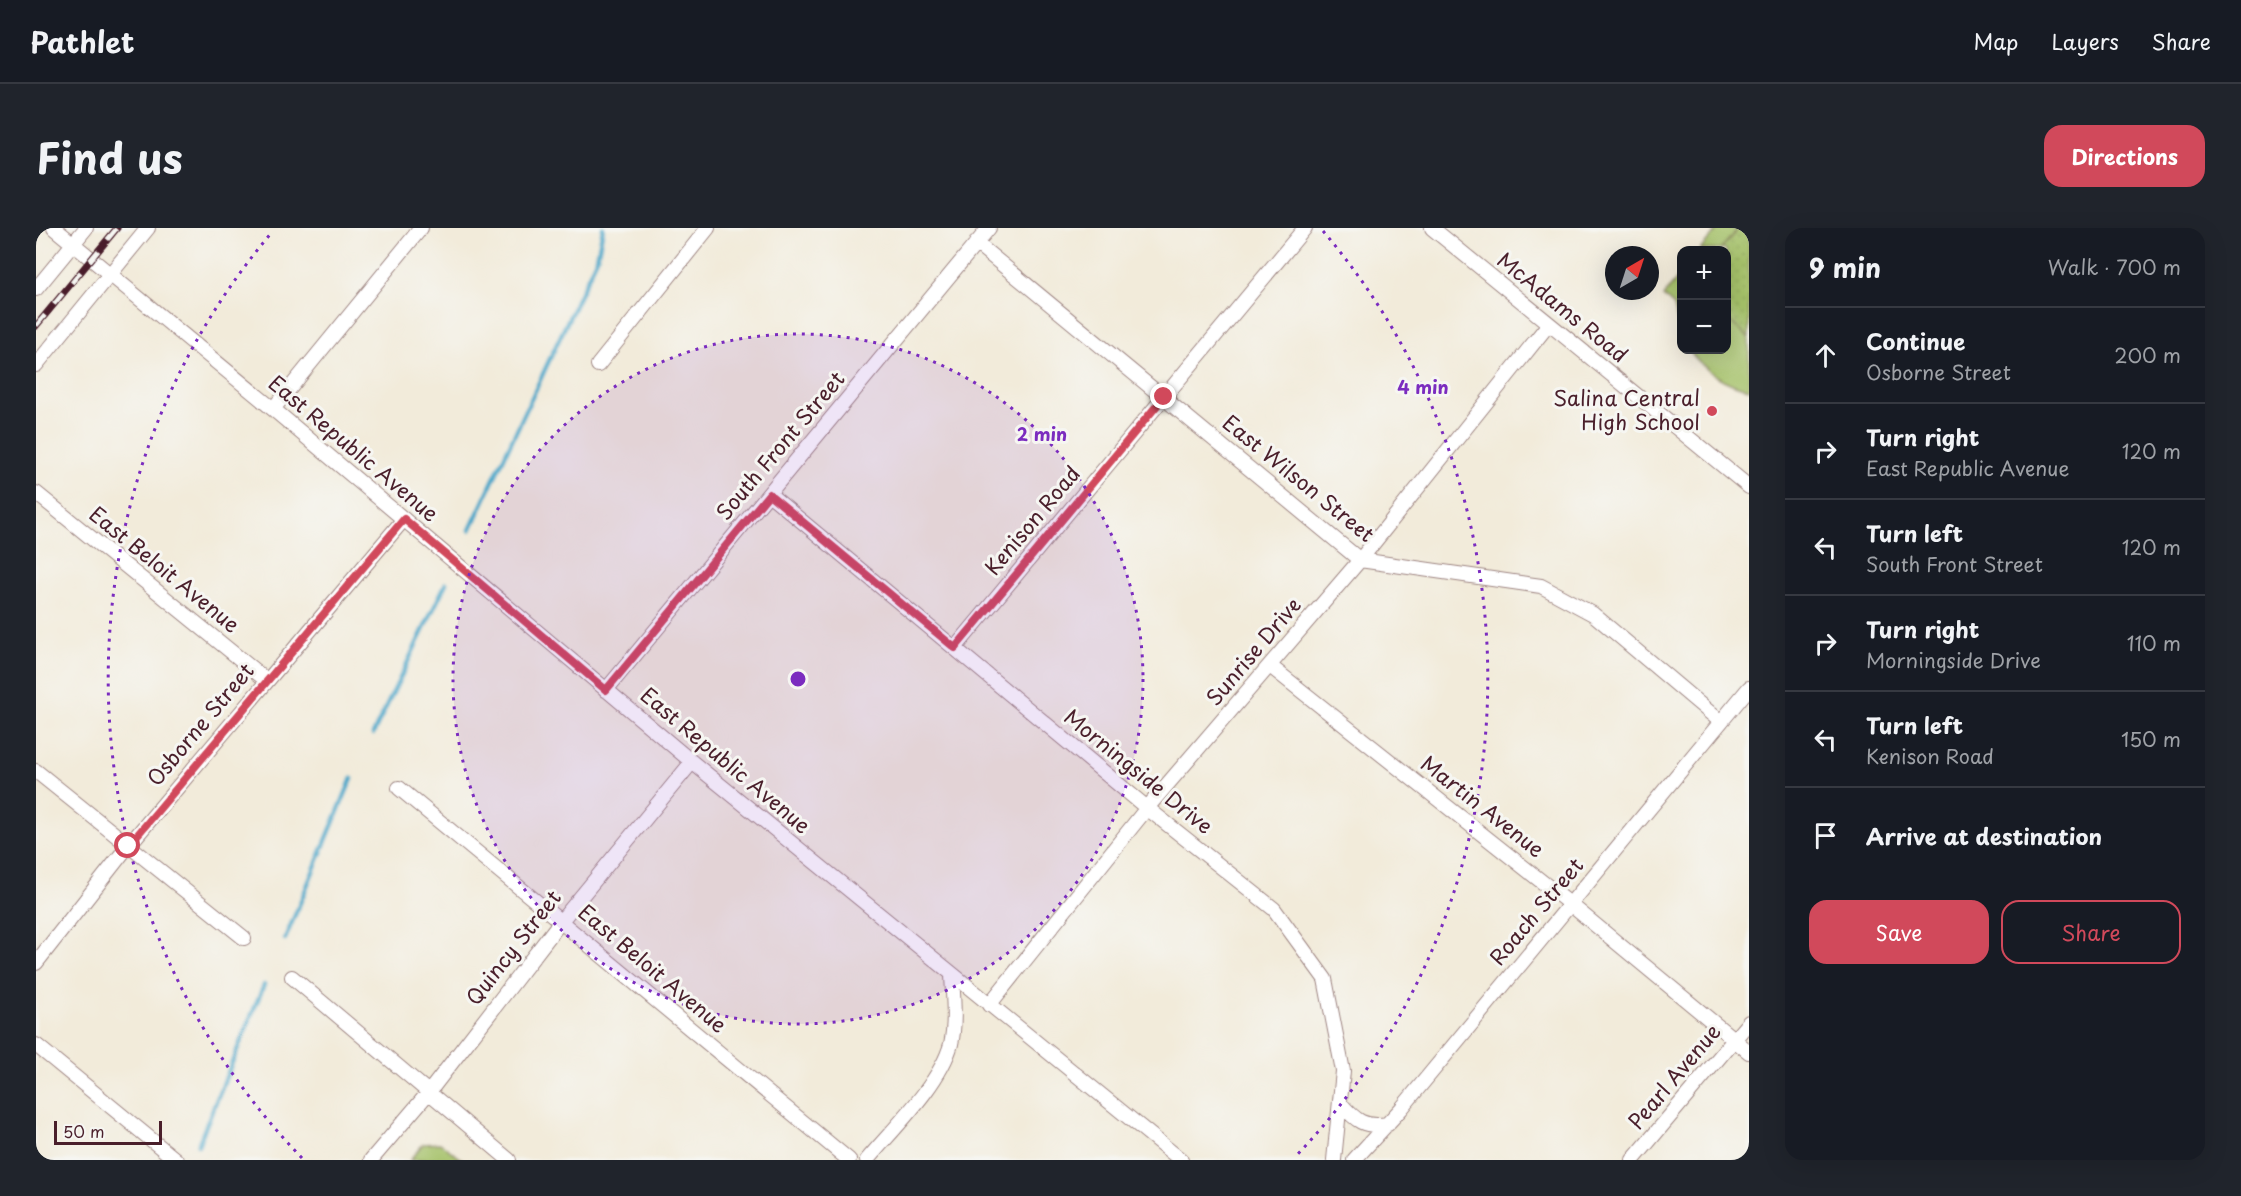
<!DOCTYPE html>
<meta charset="utf-8">
<style>
:root{--surface:#171b24;--page:#20242c;--text:#f1f3f6;--muted:#9ea1a6;--line:#363941;--accent:#d1495b}
body{margin:0;font-family:"Playpen Sans",sans-serif;background:var(--page);color:var(--text)}
.controls{position:absolute;right:18px;top:18px;display:grid;overflow:hidden;border-radius:12px;box-shadow:0 6px 24px #0002}
.controls button{width:54px;height:54px;display:grid;place-items:center;padding:0;border:0;border-bottom:2px solid var(--line);background:var(--surface);color:var(--text);font:30px sans-serif}
.compass{position:absolute;left:1569px;top:18px;width:54px;height:54px;border-radius:50%;background:var(--surface);box-shadow:0 6px 24px #0002;rotate:39deg}
.scale{position:absolute;left:18px;bottom:15px;width:108px;box-sizing:border-box;padding-left:6px;border:3px solid #4a1f2b;border-top:0;font-size:16px;line-height:21px;white-space:nowrap;color:#4a1f2b;-webkit-text-stroke:4px #f6f6f2;paint-order:stroke}
.stop{position:absolute;width:18px;height:18px;margin:-14px;border:4px solid #d1495b;border-radius:50%;background:#fff}
.stop.end{background:#d1495b;border-color:#fff;box-shadow:0 2px 6px #0008}
.list{margin:0;padding:0;list-style:none}
h2{display:flex;justify-content:space-between;align-items:center;height:78px;margin:0;padding:0 24px;font-size:26px}
h2 small{font-size:20px;font-weight:400;color:var(--muted)}
.list li{display:grid;grid-template-columns:39px 1fr auto;gap:18px;align-items:center;box-sizing:border-box;height:96px;padding:0 24px;border-top:2px solid var(--line)}
.list b{display:block;font-size:22px;white-space:nowrap}
.list p{margin:0;font-size:20px;white-space:nowrap;color:var(--muted)}
.list em{font-size:20px;font-style:normal;color:var(--muted)}
.actions{display:flex;gap:12px;padding:18px 24px}
.actions a{flex:1;padding:14px 0;border:2px solid var(--accent);border-radius:18px;text-align:center;font-size:21px;color:var(--accent)}
.actions .main{background:var(--accent);color:#fff}
.icon{flex:none;width:33px;height:33px;fill:none;stroke:currentColor;stroke-width:2;stroke-linecap:round;stroke-linejoin:round}
.map{position:relative;flex:none;width:1713px;height:932px;overflow:hidden;border-radius:18px}
header{display:flex;align-items:center;gap:36px;box-sizing:border-box;height:84px;padding:0 30px;background:var(--surface);border-bottom:2px solid var(--line)}
header strong{font-size:28px}
nav{display:flex;gap:33px;margin-inline-start:auto;font-size:21px}
.intro{display:flex;align-items:center;justify-content:space-between;box-sizing:border-box;height:144px;padding:0 36px}
h1{margin:0;font-size:42px}
.button{padding:15px 27px;border-radius:18px;background:var(--accent);color:#fff;font-size:21px;font-weight:700}
main{display:flex;gap:36px;padding:0 36px}
aside{flex:1;background:var(--surface);border-radius:18px;box-shadow:0 6px 24px #0002}
.map>svg:first-child{display:block}
</style>
<header>
<strong>Pathlet</strong>
<nav><a>Map</a><a>Layers</a><a>Share</a></nav>
</header>
<div class="intro"><h1>Find us</h1><a class="button">Directions</a></div>
<main>
<div class="map">
<svg width="1713" height="932" viewBox="0 0 1713 932">
<defs>
<pattern id="park-dots" width="8" height="8" patternUnits="userSpaceOnUse" patternTransform="scale(1.5)"><rect width="8" height="8" fill="#a5c169"/><path d="M2 2h.1M6 6h.1" fill="none" stroke="#90a55b" stroke-width="1.8" stroke-linecap="round"/></pattern>
</defs>
<rect width="100%" height="100%" fill="#f6f6f2"/>
<filter id="ink" filterUnits="userSpaceOnUse"><feTurbulence type="fractalNoise" baseFrequency=".0167" numOctaves="2"/><feDisplacementMap in="SourceGraphic" scale="12" xChannelSelector="R" yChannelSelector="G"/><feConvolveMatrix kernelMatrix="1 2 1 2 8 2 1 2 1" color-interpolation-filters="sRGB"/></filter>
<filter id="wash" filterUnits="userSpaceOnUse"><feTurbulence type="fractalNoise" baseFrequency=".008" numOctaves="4" result="noise"/><feDisplacementMap in="SourceGraphic" scale="24" xChannelSelector="R" yChannelSelector="G"/><feGaussianBlur stdDeviation="1.35" result="paint"/><feColorMatrix in="noise" values="0 0 0 0 0 0 0 0 0 0 0 0 0 0 0 0 0 1.4 0 .05"/><feComposite in="paint" operator="in"/></filter>
<g filter="url(#wash)">
<rect width="100%" height="100%" fill="#f2ebda"/>
<!-- green -->
<path fill="#a5c169" stroke="#78704a" stroke-width="1.5" d="M 1683,0 L 1703,0 L 1684,22 L 1664,22 Z
M 1645,46 L 1645,108 L 1638,78 L 1627,68 Z
M 1691,91 L 1713,110 L 1713,161 C 1688,156 1668,142 1653,122 L 1690,122 Z
M 404,915 L 427,932 L 374,932 L 387,916 Z"/>
<!-- park -->
<path fill="url(#park-dots)" stroke="#78704a" stroke-width="1.5" d="M 1703,0 L 1713,0 L 1713,110 L 1691,91 L 1690,22 L 1684,22 Z"/>
<g fill="none" stroke-linecap="round" stroke-linejoin="round">
<!-- stream -->
<path stroke="#4ba7c9" stroke-width="4.5" d="M 434,302 L 561,30 L 567,0
M 337,506 L 410,355
M 249,711 L 316,550
M 162,917 L 228,757"/>
</g>
</g>
<g filter="url(#ink)">
<g fill="none" stroke-linecap="round" stroke-linejoin="round">
<defs>
<path id="minor" d="M 18,0 L 237,181 L 656,534 L 1145,932
M 1396,0 L 1713,259
M 940,15 L 1324,332 L 1505,358 L 1557,386 L 1685,494
M 0,61 L 50,0
M 0,137 L 112,0
M 562,137 L 672,0
M 237,181 L 385,0
M 0,265 L 230,452
M 733,266 L 1111,580 L 1238,681 L 1289,751 L 1307,843 L 1298,932
M 919,420 L 1269,0
M 1234,438 L 1534,676 L 1713,824
M 570,462 L 953,0
M 0,543 L 208,710
M 363,560 L 813,932
M 0,735 L 92,618 L 368,291
M 256,749 L 473,932
M 953,777 L 1111,580 L 1324,332 L 1512,97
M 0,817 L 140,932
M 1304,875 C 1320,893 1328,900 1352,896
M 335,932 L 393,864 L 525,693 L 656,534
M 831,932 C 858,900 904,856 915,816 C 920,794 917,769 916,747
M 1318,932 L 1365,881 L 1713,460
M 1597,932 L 1713,794"/>
</defs>
<!-- minor casing -->
<use href="#minor" stroke="#9e8582" stroke-width="16"/>
<!-- minor -->
<use href="#minor" stroke="#fff" stroke-width="14"/>
<defs>
<path id="rail" d="M 0,98 L 81,0"/>
</defs>
<!-- rail casing -->
<use href="#rail" stroke="#4a1f2b" stroke-width="7"/>
<!-- rail -->
<use href="#rail" stroke="#f6f6f2" stroke-width="4.5" stroke-dasharray="14" stroke-linecap="butt"/>
</g>
</g>
<g fill="none" stroke-linecap="round" stroke-linejoin="round" filter="url(#ink)">
<!-- route -->
<path stroke="#d1495b" stroke-width="8" d="M 92,618 L 368,291 L 570,462 L 733,266 L 919,420 L 1128,169"/>
</g>
<!-- distance rings -->
<circle cx="762" cy="451" r="345" fill="#7b2cbf" fill-opacity=".12"/>
<g fill="none" stroke="#7b2cbf" stroke-width="3" stroke-dasharray="3 6">
<circle cx="762" cy="451" r="345"/>
<path d="M266 930A690 690 0 0 1 237 3M1287 3A690 690 0 0 1 1258 930"/>
</g>
<!-- markers -->
<circle fill="#d1495b" stroke="#f6f6f2" stroke-width="2" cx="1676" cy="183" r="6"/>
<g text-anchor="middle" stroke-width="6" stroke-linejoin="round" paint-order="stroke">
<!-- street labels -->
<g font-size="21" fill="#4a1f2b" stroke="#f6f6f2">
<text transform="translate(1526 80) rotate(39)" y="7">McAdams Road</text>
<text transform="translate(745 218) rotate(-50)" y="7">South Front Street</text>
<text transform="translate(317 221) rotate(40)" y="7">East Republic Avenue</text>
<text transform="translate(1262 251) rotate(39)" y="7">East Wilson Street</text>
<text transform="translate(997 293) rotate(-50)" y="7">Kenison Road</text>
<text transform="translate(128 342) rotate(39)" y="7">East Beloit Avenue</text>
<text transform="translate(1218 424) rotate(-50)" y="7">Sunrise Drive</text>
<text transform="translate(165 497) rotate(-50)" y="7">Osborne Street</text>
<text transform="translate(689 533) rotate(40)" y="7">East Republic Avenue</text>
<text transform="translate(1102 544) rotate(39)" y="7">Morningside Drive</text>
<text transform="translate(1446 579) rotate(38)" y="7">Martin Avenue</text>
<text transform="translate(1501 684) rotate(-50)" y="7">Roach Street</text>
<text transform="translate(478 720) rotate(-52)" y="7">Quincy Street</text>
<text transform="translate(616 741) rotate(40)" y="7">East Beloit Avenue</text>
<text transform="translate(1639 849) rotate(-50)" y="7">Pearl Avenue</text>
</g>
<!-- poi labels -->
<g font-size="21" fill="#4a1f2b" stroke="#f6f6f2" text-anchor="end">
<text x="1664" y="178">Salina Central<tspan x="1664" dy="24">High School</tspan></text>
</g>
</g>
<circle cx="762" cy="451" r="9" fill="#7b2cbf" stroke="#f6f6f2" stroke-width="3"/>
<g font-size="18" text-anchor="middle" font-weight="bold" fill="#7b2cbf" stroke="#f6f6f2" stroke-width="6" stroke-linejoin="round" paint-order="stroke">
<text x="1387" y="166">4 min</text>
<text x="1006" y="213">2 min</text>
</g>
</svg>
<div class="controls">
<button>+</button>
<button>−</button>
</div>
<svg class="compass" viewBox="-18 -18 36 36"><path d="M0-13l5 13h-10z" fill="#e53935"/><path d="M0 13l5-13h-10z" fill="#9ea1a6"/></svg>
<div class="scale">50 m</div>
<div class="stop" style="left:92px;top:618px"></div>
<div class="stop end" style="left:1128px;top:169px"></div>
</div>
<aside>
<h2>9 min<small>Walk · 700 m</small></h2>
<ul class="list">
<li><svg class="icon" aria-label="ahead" viewBox="0 0 24 24"><path d="M12 20V5M6 11l6-6 6 6"/></svg><div><b>Continue</b><p>Osborne Street</p></div><em>200 m</em></li>
<li><svg class="icon" aria-label="right" viewBox="0 0 24 24"><path d="M7 20v-9h11M14 6l5 5-5 5"/></svg><div><b>Turn right</b><p>East Republic Avenue</p></div><em>120 m</em></li>
<li><svg class="icon" aria-label="left" viewBox="0 0 24 24"><path d="M17 20v-9H6M10 6l-5 5 5 5"/></svg><div><b>Turn left</b><p>South Front Street</p></div><em>120 m</em></li>
<li><svg class="icon" aria-label="right" viewBox="0 0 24 24"><path d="M7 20v-9h11M14 6l5 5-5 5"/></svg><div><b>Turn right</b><p>Morningside Drive</p></div><em>110 m</em></li>
<li><svg class="icon" aria-label="left" viewBox="0 0 24 24"><path d="M17 20v-9H6M10 6l-5 5 5 5"/></svg><div><b>Turn left</b><p>Kenison Road</p></div><em>150 m</em></li>
<li><svg class="icon" aria-label="arrive" viewBox="0 0 24 24"><path d="M6 21V4h12l-3 4 3 4H6"/></svg><div><b>Arrive at destination</b></div></li>
</ul>
<div class="actions"><a class="main">Save</a><a>Share</a></div>
</aside>
</main>
